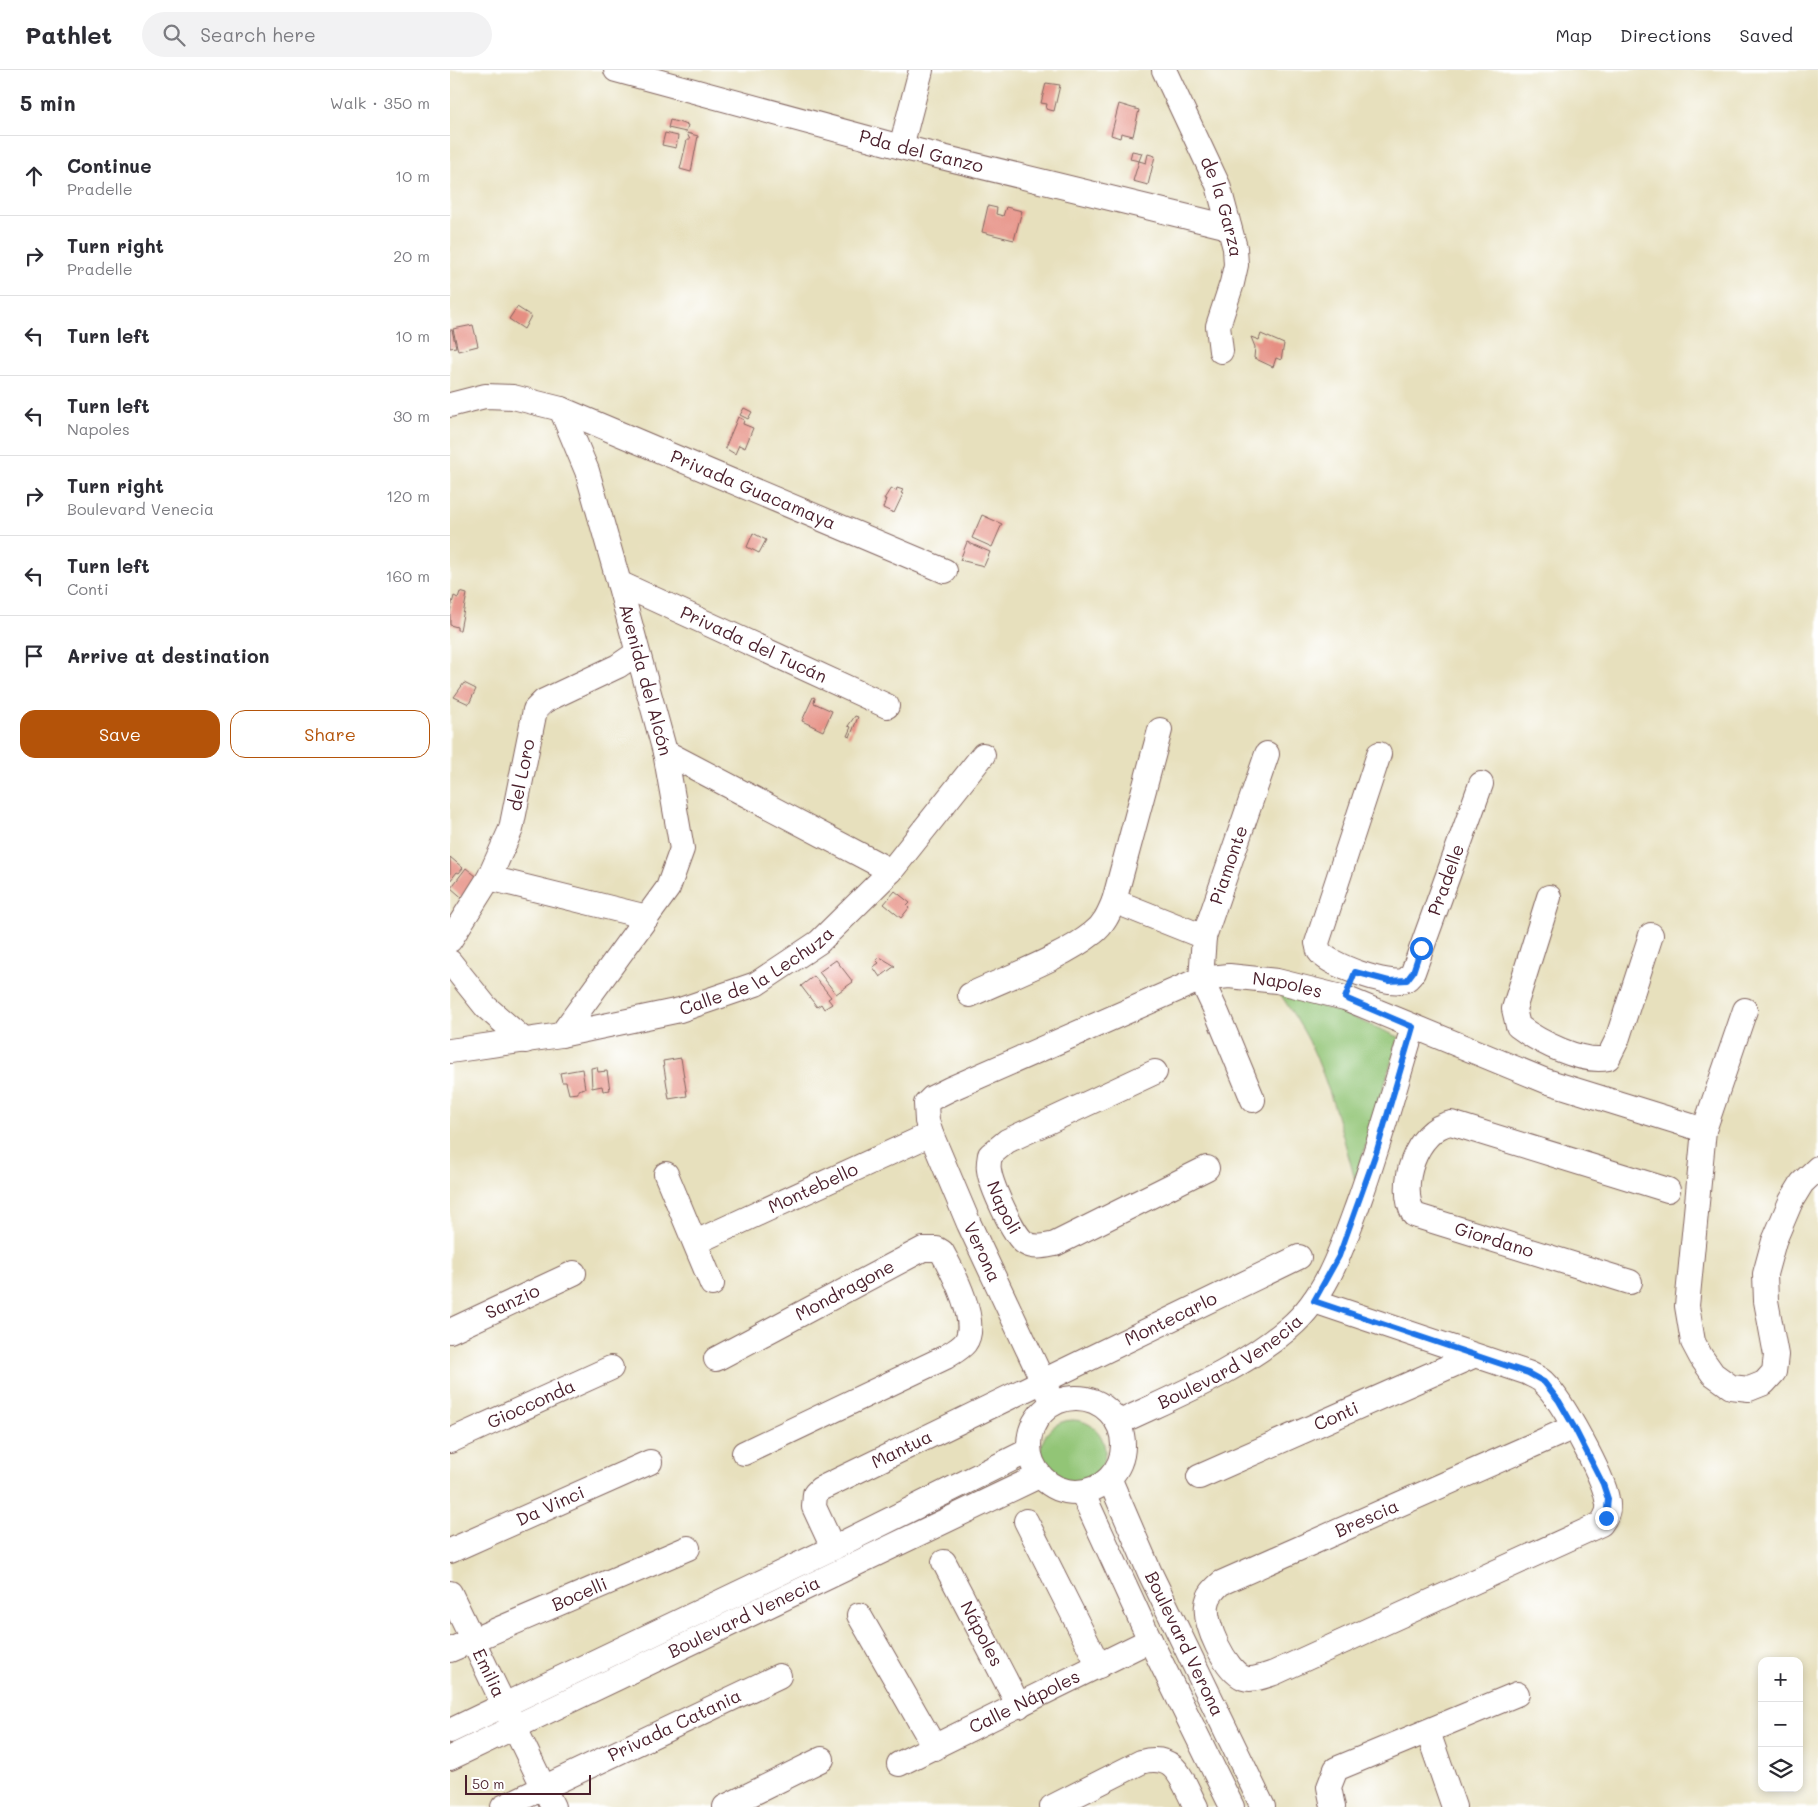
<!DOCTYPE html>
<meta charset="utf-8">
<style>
:root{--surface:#fff;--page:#f2f2f3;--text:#2b2b33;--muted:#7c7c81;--line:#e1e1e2;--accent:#b45309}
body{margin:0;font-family:Mali,sans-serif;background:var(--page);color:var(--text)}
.controls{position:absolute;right:15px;bottom:15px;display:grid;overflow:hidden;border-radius:10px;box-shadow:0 2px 8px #0003}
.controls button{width:45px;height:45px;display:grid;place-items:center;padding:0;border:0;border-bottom:1px solid var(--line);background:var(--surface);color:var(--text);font:25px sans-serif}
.scale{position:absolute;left:15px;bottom:12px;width:126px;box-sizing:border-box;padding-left:5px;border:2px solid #4a1f2b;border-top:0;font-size:14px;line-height:18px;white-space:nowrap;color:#4a1f2b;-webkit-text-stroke:4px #fff;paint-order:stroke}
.stop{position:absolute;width:15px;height:15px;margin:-11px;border:4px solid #1a73e8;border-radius:50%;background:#fff}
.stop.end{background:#1a73e8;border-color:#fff;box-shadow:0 1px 5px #0008}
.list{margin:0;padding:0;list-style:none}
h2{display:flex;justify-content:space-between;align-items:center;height:65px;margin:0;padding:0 20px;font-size:21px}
h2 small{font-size:16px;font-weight:400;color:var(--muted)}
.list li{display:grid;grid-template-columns:32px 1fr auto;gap:15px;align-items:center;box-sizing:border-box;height:80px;padding:0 20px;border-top:1px solid var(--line)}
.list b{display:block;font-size:19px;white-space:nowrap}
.list p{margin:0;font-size:16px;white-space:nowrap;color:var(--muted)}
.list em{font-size:16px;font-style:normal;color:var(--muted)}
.actions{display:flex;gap:10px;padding:15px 20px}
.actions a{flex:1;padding:11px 0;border:1px solid var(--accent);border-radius:15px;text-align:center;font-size:18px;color:var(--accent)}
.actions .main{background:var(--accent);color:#fff}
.icon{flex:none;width:28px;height:28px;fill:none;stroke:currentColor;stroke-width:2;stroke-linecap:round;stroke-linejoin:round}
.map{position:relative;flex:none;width:1368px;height:1737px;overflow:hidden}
header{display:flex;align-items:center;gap:30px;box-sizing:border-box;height:70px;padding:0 25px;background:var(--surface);border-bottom:1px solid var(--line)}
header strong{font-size:24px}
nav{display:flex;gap:28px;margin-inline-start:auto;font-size:18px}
.search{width:350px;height:45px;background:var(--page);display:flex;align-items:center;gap:12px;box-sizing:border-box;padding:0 18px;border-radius:28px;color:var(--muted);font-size:19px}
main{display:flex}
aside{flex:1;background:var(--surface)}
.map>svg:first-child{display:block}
</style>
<header>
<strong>Pathlet</strong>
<div class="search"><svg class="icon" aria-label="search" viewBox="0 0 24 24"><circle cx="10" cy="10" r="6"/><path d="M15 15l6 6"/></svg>Search here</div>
<nav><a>Map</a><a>Directions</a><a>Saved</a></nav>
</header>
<main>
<aside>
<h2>5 min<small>Walk · 350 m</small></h2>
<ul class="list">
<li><svg class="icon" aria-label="ahead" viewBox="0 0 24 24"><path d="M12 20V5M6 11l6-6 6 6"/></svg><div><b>Continue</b><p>Pradelle</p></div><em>10 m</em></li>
<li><svg class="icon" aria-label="right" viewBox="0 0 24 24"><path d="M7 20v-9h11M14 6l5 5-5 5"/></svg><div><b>Turn right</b><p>Pradelle</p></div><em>20 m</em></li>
<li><svg class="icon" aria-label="left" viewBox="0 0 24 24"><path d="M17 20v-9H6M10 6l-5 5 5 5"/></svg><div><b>Turn left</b></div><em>10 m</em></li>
<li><svg class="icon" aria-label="left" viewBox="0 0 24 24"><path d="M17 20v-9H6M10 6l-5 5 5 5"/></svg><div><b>Turn left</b><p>Napoles</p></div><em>30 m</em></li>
<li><svg class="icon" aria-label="right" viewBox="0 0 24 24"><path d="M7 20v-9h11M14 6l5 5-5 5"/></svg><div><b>Turn right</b><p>Boulevard Venecia</p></div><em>120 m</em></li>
<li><svg class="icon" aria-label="left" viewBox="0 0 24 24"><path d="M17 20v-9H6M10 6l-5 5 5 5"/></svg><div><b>Turn left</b><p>Conti</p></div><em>160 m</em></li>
<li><svg class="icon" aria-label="arrive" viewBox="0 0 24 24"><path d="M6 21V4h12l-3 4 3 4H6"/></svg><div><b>Arrive at destination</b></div></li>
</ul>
<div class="actions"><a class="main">Save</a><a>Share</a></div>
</aside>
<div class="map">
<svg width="1368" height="1737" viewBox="0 0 1368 1737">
<rect width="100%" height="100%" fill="#fff"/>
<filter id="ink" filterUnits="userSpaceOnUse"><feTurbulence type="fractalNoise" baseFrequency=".02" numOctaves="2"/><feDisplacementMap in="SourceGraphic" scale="10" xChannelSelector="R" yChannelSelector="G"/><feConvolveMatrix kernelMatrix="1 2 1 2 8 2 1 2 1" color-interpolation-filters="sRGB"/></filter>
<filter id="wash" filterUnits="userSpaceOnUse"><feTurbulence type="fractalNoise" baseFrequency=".0096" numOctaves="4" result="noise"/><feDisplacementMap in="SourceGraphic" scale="20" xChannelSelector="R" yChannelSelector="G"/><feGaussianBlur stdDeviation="1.12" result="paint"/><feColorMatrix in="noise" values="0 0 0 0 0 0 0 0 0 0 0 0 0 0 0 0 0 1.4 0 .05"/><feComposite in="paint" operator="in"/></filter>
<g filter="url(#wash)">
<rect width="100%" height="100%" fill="#e7e0bd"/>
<!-- green -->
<path fill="#92c576" stroke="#6e7250" d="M 831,925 L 892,943 L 949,967 L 905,1110 C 892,1062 880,1016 859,971 C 851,955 840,940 831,925 Z
M591 1382a32 32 0 1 1 64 0a32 32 0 1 1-64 0Z"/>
<g id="blocks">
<!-- building -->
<path fill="#e68f83" d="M 596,13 L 610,15 L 604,41 L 596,39 L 597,34 L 591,33 Z
M 669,34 L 689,40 L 683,66 L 671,63 L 670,68 L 661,65 Z
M 220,50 L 238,55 L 236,62 L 218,58 Z
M 215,63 L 228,66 L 226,78 L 212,75 Z
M 237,63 L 248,66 L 241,102 L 230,99 L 237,70 L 240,70 Z
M 682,81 L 692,83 L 689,91 L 696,93 L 698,84 L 705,86 L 698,115 L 683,111 L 689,91 L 680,89 Z
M 538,136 L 547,138 L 546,144 L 553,146 L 556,137 L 572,141 L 564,170 L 532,162 Z
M 67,237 L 81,246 L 74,259 L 59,249 Z
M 23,255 L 28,276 L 8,281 L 3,259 Z
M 0,260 L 2,260 L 6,277 L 0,278 Z
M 811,264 L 834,274 L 831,290 L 826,288 L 823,297 L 804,288 L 805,277 L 801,267 L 809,270 Z
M 294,338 L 302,342 L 298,349 L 290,345 Z
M 288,347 L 294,350 L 293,354 L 303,358 L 295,378 L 289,375 L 285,384 L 275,378 Z
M 441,418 L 446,421 L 447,418 L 453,420 L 451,423 L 453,424 L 444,443 L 433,438 L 436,429 L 434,429 Z
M 532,445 L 552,454 L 542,477 L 522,468 Z
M 303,463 L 316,470 L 309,483 L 297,477 Z
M 517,472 L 540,482 L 534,496 L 510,490 Z
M 10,522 L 17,524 L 10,560 L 7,560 L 7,557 L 0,555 L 0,542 L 4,526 L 8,528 Z
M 14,613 L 26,619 L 19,634 L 4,627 Z
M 363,627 L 365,628 L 364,633 L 382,641 L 373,661 L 352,651 Z
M 405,646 L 408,647 L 400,667 L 397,666 L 401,657 L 398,656 Z
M 0,787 L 13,798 L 9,803 L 7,802 L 0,811 Z
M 16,798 L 31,810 L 16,831 L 1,818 Z
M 445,821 L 460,833 L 457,836 L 459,838 L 451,848 L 434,834 Z
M 430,887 L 445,896 L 430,907 L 423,897 L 429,893 L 426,890 Z
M 386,890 L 403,912 L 386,924 L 369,902 Z
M 364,906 L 381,927 L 378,929 L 382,934 L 374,939 L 371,934 L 367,937 L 351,916 Z
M 231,988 L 237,1026 L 219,1029 L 213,991 Z
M 147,997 L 148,1002 L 157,1001 L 160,1020 L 153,1021 L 152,1016 L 142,1018 L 141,998 Z
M 132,999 L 135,1018 L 128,1020 L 128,1023 L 119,1024 L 116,1012 L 112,1012 L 110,1003 Z"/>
</g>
</g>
<g filter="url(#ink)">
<use href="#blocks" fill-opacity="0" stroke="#81635e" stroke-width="1"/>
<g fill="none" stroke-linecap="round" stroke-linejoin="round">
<defs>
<g id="minor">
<path id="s1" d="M 166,0 L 451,77 L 779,157"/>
<path id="s2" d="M 714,0 L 768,115 L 785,178 L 786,195 L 782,213 L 768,256 L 771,281"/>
<path d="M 451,77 L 471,0"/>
<path id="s3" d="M 0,335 L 35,326 L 63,327 L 111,339 L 495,501"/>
<path id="s4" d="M 111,339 L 137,401 L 169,513 L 215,682 L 232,779 L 218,818 L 111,965"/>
<path id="s5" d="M 169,513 L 437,636"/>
<path d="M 215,682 L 441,801"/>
<path id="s6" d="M 929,684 L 867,873 C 868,876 868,879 869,881 C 878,895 940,917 955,910 C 958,909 961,905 963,902 L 1031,714"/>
<path d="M 39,808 L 197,847"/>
<path d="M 1099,827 L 1064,939 L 1068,956 C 1089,972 1132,994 1158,988 L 1167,970 L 1201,865"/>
<path d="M 664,831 L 754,867"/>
<path id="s7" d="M 0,870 L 39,808 L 61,759 L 85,640 L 94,631 L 168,596 L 187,583"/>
<path d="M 0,892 L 36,937 L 75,971"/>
<path d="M 520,925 C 558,907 612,888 643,863 C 654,855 659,843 664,831 L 710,660"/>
<path d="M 1295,940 L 1254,1060 L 1237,1236 L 1243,1272 L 1251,1287 L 1263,1304 L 1281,1317 L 1299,1319 L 1314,1313 L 1324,1302 L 1326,1285 L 1316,1231 L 1315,1204 L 1324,1171 L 1341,1131 L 1352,1113 L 1368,1098"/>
<path id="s8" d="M 0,981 L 111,965 L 230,940 L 306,914 L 369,872 L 441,801 L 533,685"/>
<path id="s9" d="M 705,1002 L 557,1071 L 540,1085 C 539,1091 538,1095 539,1100 C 541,1115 563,1165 575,1173 C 585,1179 595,1176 605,1174 L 757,1098"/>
<path id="s10" d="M 803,1030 L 767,943 L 751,909 L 754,867 L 817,684"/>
<path d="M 216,1104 L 262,1214"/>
<path id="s11" d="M 246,1172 L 481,1064"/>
<path d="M 1180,1212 L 964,1145 C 947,1116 966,1059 1001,1053 L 1218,1120"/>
<path id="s12" d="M 864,1231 L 1078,1303 C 1083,1306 1090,1308 1094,1313 C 1112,1330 1153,1405 1157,1429 C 1160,1439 1157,1446 1151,1454 L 824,1603 C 815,1606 802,1611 794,1608 C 775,1600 754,1554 757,1535 C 758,1525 764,1519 771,1513 L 1124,1357"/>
<path id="s13" d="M 0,1261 L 124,1203"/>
<path id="s14" d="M 266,1289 L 473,1179 L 487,1179 L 492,1182 C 503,1202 530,1253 515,1273 C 510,1279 502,1283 496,1287 L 294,1383"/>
<circle cx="626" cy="1375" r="47"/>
<path id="s15" d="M 603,1333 L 519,1154 L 481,1064 L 477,1051 L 476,1034 L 482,1028 L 500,1019 L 751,909 L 779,906 L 827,911 L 895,928 L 1096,1011 L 1254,1060"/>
<path id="s16" d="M 668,1353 C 727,1325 789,1301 839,1258 C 876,1227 892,1178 908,1134 C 929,1076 945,1017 963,957"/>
<path id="s17" d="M 0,1371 L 161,1298"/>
<path id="s18" d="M 749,1407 L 1023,1286"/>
<path id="s19" d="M 660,1410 L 700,1503 L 813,1737"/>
<path d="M 632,1422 L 700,1570 L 782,1737"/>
<path d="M 576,1451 L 649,1596"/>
<path id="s20" d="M 383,1478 L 364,1437 L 365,1424 L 370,1419 L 849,1187"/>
<path id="s21" d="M 0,1481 L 200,1392"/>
<path id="s22" d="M 494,1492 L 569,1636"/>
<path id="s23" d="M 0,1523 L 103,1737"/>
<path d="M 409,1545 L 485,1678"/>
<path id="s24" d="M 0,1580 L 238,1478"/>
<path d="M 0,1661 L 383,1478 L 578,1381"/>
<path d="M 978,1662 L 1004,1737"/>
<path id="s25" d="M 0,1688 L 589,1406"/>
<path id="s26" d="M 449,1694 L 700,1570"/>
<path id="s27" d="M 53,1737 L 329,1606"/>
<path d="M 275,1737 L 372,1689"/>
<path d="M 602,1737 L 691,1692 C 727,1682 732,1711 746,1737"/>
<path d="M 883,1737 L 879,1717 L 886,1699 L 1067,1624"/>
</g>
</defs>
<!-- minor casing -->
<use href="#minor" stroke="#81635e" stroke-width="26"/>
<!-- minor -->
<use href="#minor" stroke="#fff" stroke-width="24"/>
</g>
</g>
<g fill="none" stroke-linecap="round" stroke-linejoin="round" filter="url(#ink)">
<!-- route -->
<path stroke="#1a73e8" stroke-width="6" d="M 971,878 L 963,902 L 957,910 L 939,911 L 905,902 L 895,928 L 963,957 L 927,1080 L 889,1186 L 864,1231 L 1078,1303 L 1094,1312 L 1109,1331 L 1124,1357 L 1153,1414 L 1158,1429 L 1156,1448"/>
</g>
<g text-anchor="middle" stroke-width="4.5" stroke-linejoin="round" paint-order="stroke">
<!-- street labels -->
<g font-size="18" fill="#4a1f2b" stroke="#fff">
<text dy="6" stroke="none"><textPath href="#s1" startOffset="316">Pda del Ganzo</textPath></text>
<text dy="6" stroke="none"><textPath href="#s2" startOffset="149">de la Garza</textPath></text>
<text dy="6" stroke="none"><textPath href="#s3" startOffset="322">Privada Guacamaya</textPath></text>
<text dy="6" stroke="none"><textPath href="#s5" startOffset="148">Privada del Tucán</textPath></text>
<text dy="6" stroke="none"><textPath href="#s4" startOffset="284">Avenida del Alcón</textPath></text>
<text dy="6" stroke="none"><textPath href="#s7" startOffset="182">del Loro</textPath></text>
<text dy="6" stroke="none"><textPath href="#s10" startOffset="250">Piamonte</textPath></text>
<text dy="6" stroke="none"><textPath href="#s6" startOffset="410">Pradelle</textPath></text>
<text dy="6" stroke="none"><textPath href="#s8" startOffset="320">Calle de la Lechuza</textPath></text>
<text dy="6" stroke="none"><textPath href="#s15" startOffset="716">Napoles</textPath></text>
<text dy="6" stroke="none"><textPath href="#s11" startOffset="129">Montebello</textPath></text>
<text dy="6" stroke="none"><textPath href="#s9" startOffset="241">Napoli</textPath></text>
<text transform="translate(1044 1170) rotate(17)" y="6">Giordano</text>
<text transform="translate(532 1182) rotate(65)" y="6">Verona</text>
<text dy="6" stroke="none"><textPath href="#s14" startOffset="146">Mondragone</textPath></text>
<text dy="6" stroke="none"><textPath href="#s13" startOffset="69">Sanzio</textPath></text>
<text dy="6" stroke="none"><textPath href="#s20" startOffset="455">Montecarlo</textPath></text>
<text dy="6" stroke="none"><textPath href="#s16" startOffset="128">Boulevard Venecia</textPath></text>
<text dy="6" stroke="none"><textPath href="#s17" startOffset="89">Giocconda</textPath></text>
<text dy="6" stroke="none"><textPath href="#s18" startOffset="150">Conti</textPath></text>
<text dy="6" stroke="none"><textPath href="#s20" startOffset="156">Mantua</textPath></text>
<text dy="6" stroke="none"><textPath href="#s21" startOffset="110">Da Vinci</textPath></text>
<text dy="6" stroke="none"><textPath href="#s12" startOffset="1066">Brescia</textPath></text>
<text dy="6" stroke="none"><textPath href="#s24" startOffset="141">Bocelli</textPath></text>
<text dy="6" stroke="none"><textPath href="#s25" startOffset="326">Boulevard Venecia</textPath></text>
<text dy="6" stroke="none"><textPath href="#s22" startOffset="81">Nápoles</textPath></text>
<text dy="6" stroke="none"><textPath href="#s19" startOffset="180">Boulevard Verona</textPath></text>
<text dy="6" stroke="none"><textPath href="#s23" startOffset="89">Emilia</textPath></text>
<text dy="6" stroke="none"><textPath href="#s26" startOffset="140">Calle Nápoles</textPath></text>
<text dy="6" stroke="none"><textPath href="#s27" startOffset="190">Privada Catania</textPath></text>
</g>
</g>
</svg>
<div class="controls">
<button>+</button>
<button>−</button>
<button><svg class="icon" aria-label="layers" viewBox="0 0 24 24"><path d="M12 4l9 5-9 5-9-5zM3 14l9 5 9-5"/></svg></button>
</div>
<div class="scale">50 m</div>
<div class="stop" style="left:971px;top:878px"></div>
<div class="stop end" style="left:1156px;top:1448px"></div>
</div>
</main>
